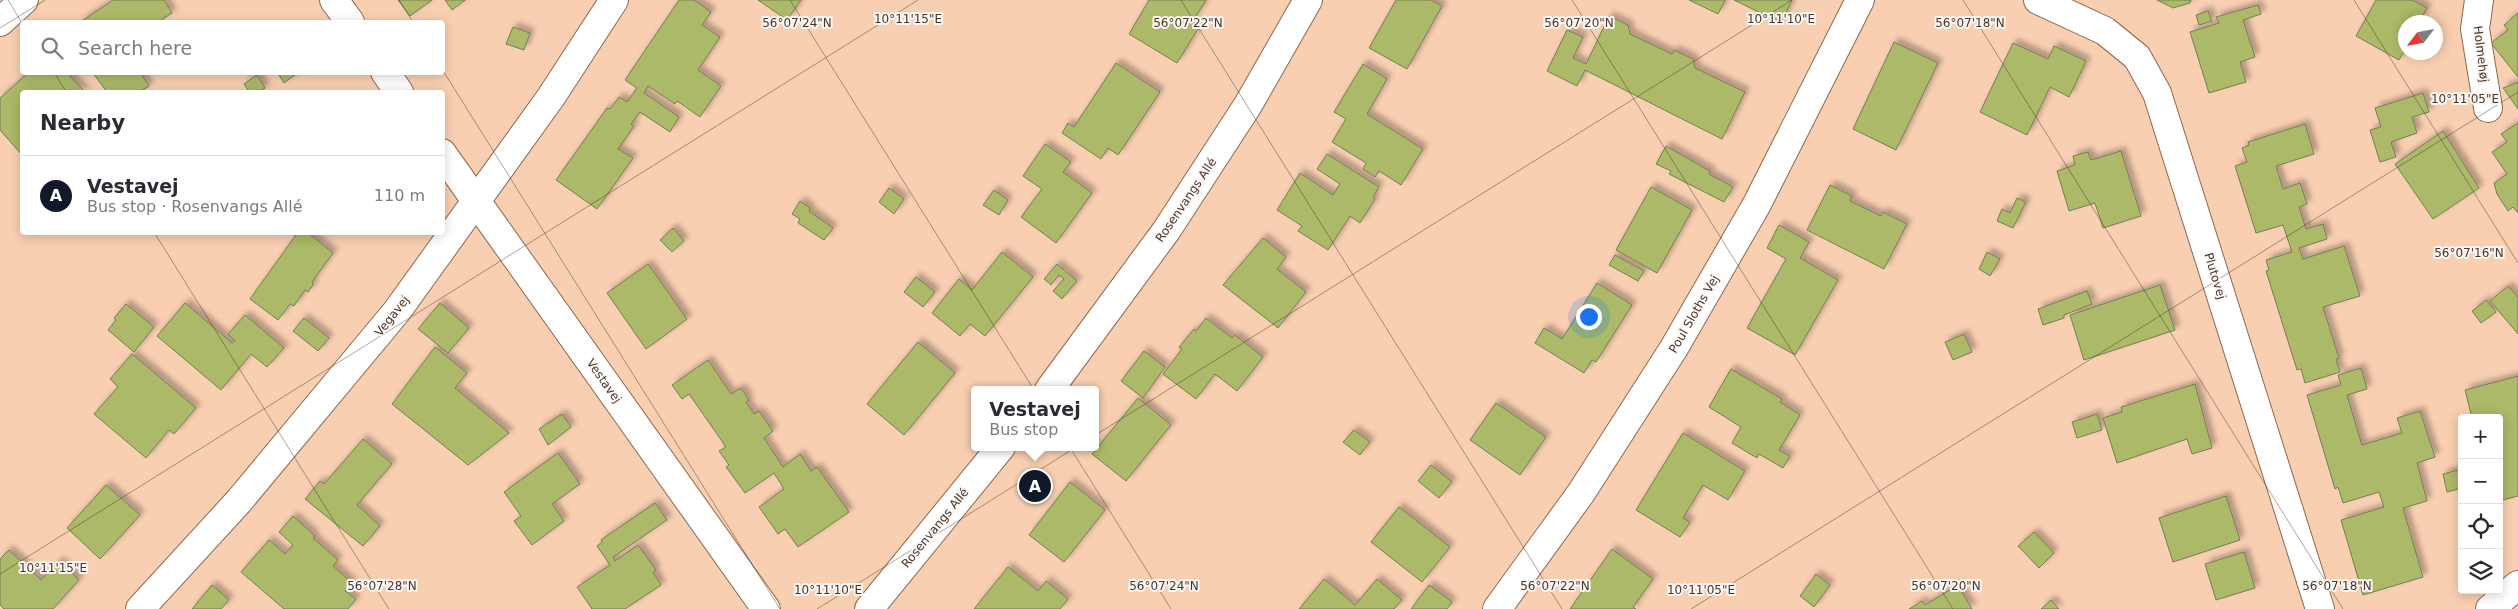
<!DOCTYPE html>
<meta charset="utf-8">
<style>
:root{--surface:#fff;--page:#f7f7f7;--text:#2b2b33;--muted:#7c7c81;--line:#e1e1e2;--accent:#111827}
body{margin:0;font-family:"DejaVu Sans",sans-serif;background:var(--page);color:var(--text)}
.controls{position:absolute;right:15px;bottom:15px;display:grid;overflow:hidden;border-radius:5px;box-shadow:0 2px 12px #0003}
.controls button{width:45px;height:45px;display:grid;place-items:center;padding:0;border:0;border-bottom:1px solid var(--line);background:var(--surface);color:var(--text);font:25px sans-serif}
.compass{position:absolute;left:2398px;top:15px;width:45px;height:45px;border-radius:50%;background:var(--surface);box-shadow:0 2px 12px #0003;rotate:238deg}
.you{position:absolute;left:1588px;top:316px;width:18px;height:18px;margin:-12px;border:4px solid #fff;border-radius:50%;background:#1a73e8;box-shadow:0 0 0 8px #1a73e833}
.badge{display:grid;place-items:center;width:32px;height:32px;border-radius:50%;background:var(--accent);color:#fff;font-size:16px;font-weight:700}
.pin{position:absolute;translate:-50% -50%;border:2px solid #fff;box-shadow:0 1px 5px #0006}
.popup{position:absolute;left:971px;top:386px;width:128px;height:65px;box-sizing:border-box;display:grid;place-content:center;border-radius:5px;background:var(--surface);filter:drop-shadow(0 1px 4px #0005);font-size:16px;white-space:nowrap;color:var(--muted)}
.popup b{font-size:19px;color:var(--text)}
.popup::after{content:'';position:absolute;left:50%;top:100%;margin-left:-10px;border:10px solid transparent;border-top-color:var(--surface)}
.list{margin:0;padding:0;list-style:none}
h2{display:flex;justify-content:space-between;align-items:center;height:65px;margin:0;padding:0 20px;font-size:21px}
h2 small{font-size:16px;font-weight:400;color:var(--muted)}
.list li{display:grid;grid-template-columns:32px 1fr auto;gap:15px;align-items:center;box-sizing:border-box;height:80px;padding:0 20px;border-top:1px solid var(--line)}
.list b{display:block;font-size:19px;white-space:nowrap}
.list p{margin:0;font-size:16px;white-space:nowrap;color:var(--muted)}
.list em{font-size:16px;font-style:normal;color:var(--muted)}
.icon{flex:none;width:28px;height:28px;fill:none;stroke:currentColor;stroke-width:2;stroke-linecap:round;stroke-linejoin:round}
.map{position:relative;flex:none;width:2518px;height:609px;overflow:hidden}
.search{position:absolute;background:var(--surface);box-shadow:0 2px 12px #0003;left:20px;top:20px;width:425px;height:55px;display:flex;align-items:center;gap:12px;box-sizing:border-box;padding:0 18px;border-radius:5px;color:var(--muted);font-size:19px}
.panel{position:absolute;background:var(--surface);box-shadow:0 2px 12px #0003;left:20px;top:90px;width:425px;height:145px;border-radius:5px}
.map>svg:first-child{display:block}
</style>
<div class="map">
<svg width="2518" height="609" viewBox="0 0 2518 609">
<defs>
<filter id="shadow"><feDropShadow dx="4.5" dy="-4.5" stdDeviation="2.5" flood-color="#0004"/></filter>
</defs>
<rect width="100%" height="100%" fill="#f9cfb1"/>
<!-- building -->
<path fill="#abb967" stroke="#767e53" filter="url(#shadow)" d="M 113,0 L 164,0 L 172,13 L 158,22 L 80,22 Z
M 398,0 L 432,0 L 410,16 Z
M 445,0 L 465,0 L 452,10 Z
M 679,0 L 694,0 L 711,12 L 702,25 L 720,37 L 698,70 L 721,86 L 700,117 L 677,101 L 675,104 L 648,86 L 644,93 L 679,117 L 670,132 L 640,112 L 631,124 L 634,126 L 618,149 L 633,158 L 597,209 L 556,180 L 607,108 L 610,109 L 619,97 L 627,102 L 637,88 L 625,80 Z
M 758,0 L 801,0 L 787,20 Z
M 1149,0 L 1206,0 L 1192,22 L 1199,27 L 1177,63 L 1129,34 Z
M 1396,0 L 1431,0 L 1442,6 L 1407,69 L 1369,48 Z
M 1689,0 L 1725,0 L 1718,14 Z
M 1734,0 L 1792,0 L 1781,23 Z
M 2157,0 L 2191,0 L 2190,3 L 2173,8 Z
M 2376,0 L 2412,0 L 2427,8 L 2419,22 L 2406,22 L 2406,48 L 2399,60 L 2356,36 Z
M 2258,5 L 2261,14 L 2243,20 L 2255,57 L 2240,62 L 2246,82 L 2209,93 L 2190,32 L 2219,23 L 2216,17 Z
M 2208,11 L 2212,21 L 2199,25 L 2196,15 Z
M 2518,13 L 2518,77 L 2491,43 L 2508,30 L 2504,25 Z
M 1609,16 L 1628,25 L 1630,34 L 1672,54 L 1674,50 L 1693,59 L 1695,68 L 1745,92 L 1722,139 L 1585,70 L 1577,86 L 1547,71 L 1567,30 L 1583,37 L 1573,58 L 1586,64 Z
M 513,27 L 530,33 L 524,50 L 506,44 Z
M 1894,42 L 1938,63 L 1896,150 L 1853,129 Z
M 2013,43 L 2048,59 L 2054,46 L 2086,61 L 2069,97 L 2050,87 L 2027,135 L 1980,112 Z
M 1116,63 L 1160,92 L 1118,155 L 1108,148 L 1101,159 L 1062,133 L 1068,123 L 1074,127 Z
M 1363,64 L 1387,79 L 1367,114 L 1423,149 L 1401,185 L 1379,171 L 1375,177 L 1363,169 L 1366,163 L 1332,142 L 1346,119 L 1334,112 Z
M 29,72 L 74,72 L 70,76 L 85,92 L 22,92 L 22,155 L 0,130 L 0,98 Z
M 91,72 L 140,72 L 149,86 L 140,92 L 107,92 L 93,73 Z
M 277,72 L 299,72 L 284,83 Z
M 257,75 L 265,88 L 259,92 L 249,92 L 244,84 Z
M 2518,82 L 2518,109 L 2503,88 Z
M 2423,93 L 2429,112 L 2412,117 L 2417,133 L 2391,142 L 2396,157 L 2380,162 L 2370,130 L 2381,127 L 2375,108 Z
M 2518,123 L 2518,213 L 2513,207 L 2508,211 L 2497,194 L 2494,183 L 2507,174 L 2492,152 L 2507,142 L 2501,134 Z
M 2305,124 L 2314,154 L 2276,166 L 2283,189 L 2300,183 L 2307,204 L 2299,207 L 2306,229 L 2323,224 L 2327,239 L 2299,248 L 2303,259 L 2344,246 L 2360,296 L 2323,307 L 2339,358 L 2336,359 L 2340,372 L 2305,383 L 2301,369 L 2297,370 L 2266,271 L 2269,270 L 2266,260 L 2292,252 L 2283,225 L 2256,233 L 2235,166 L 2247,162 L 2242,148 L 2249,145 L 2248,142 Z
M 2443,131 L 2479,188 L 2433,219 L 2395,164 Z
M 1045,144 L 1071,162 L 1063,172 L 1092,193 L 1056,243 L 1021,217 L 1042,189 L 1023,176 Z
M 1666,146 L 1710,171 L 1709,174 L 1733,187 L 1724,202 L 1669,174 L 1671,171 L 1656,164 Z
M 2121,151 L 2141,216 L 2103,228 L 2095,203 L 2069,211 L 2057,171 L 2075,165 L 2073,156 L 2088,152 L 2091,160 Z
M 1327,154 L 1379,187 L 1373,197 L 1375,199 L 1360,223 L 1350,216 L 1328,250 L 1298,231 L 1302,226 L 1277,210 L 1300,173 L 1333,195 L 1340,184 L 1317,169 Z
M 1830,185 L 1852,196 L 1850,201 L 1881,216 L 1883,212 L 1907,224 L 1884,269 L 1807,230 Z
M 1651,187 L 1692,210 L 1657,273 L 1616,250 Z
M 889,188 L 904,199 L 894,214 L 879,202 Z
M 994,190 L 1008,200 L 999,215 L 983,205 Z
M 2017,198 L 2026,202 L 2013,228 L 1997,221 L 2002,209 L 2010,213 Z
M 800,201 L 810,208 L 809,211 L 833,228 L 824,240 L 798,223 L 800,219 L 792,214 Z
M 1779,225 L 1809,242 L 1800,258 L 1838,280 L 1795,355 L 1747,328 L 1786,259 L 1767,248 Z
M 673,228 L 684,241 L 672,252 L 660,240 Z
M 298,232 L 307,232 L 333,253 L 312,282 L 313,285 L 308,292 L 305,290 L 294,306 L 290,304 L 278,320 L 250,299 Z
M 1263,238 L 1286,257 L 1277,269 L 1306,292 L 1278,328 L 1223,285 Z
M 1002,252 L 1033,277 L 985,336 L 970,324 L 960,336 L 932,313 L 959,279 L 972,290 Z
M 1987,252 L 2000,259 L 1990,276 L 1979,269 Z
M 1615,255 L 1644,271 L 1638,281 L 1609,265 Z
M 648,264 L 687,319 L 646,349 L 607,293 Z
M 1057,264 L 1077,281 L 1062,299 L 1053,291 L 1064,279 L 1059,275 L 1051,285 L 1044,279 Z
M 916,277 L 935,292 L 923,307 L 904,292 Z
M 1597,283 L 1632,305 L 1596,362 L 1592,360 L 1584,373 L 1535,343 L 1544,328 L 1562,339 Z
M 2160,285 L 2175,330 L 2084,360 L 2070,315 Z
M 2508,286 L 2518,297 L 2518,334 L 2490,301 Z
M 2087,291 L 2092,304 L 2064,315 L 2064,318 L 2043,325 L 2038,309 Z
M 2486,300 L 2496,312 L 2481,323 L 2472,311 Z
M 185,303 L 232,343 L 235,341 L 228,334 L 245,315 L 284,348 L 267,367 L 251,354 L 221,390 L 157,336 Z
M 440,303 L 469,328 L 448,353 L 418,329 Z
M 126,304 L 154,327 L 134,352 L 108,330 L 116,320 L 114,318 Z
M 304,318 L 329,338 L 318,351 L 293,331 Z
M 1206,318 L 1232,338 L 1235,335 L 1263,357 L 1237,391 L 1215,374 L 1196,399 L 1163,374 L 1182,349 L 1179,347 L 1194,329 L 1196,331 Z
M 1964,334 L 1972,352 L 1953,360 L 1945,342 Z
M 918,342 L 955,373 L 904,435 L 867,404 Z
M 435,347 L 467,373 L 455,388 L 509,433 L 468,465 L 392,404 Z
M 1144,351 L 1165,367 L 1143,398 L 1121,381 Z
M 132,354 L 196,408 L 174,434 L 169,430 L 146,458 L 94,414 L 118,387 L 110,379 Z
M 708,360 L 731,394 L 741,388 L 749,400 L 746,402 L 754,414 L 759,411 L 773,431 L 764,438 L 783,467 L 800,454 L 811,471 L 817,467 L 849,512 L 798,547 L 785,529 L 778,534 L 759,507 L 784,489 L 774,473 L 745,493 L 726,467 L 729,465 L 719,451 L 726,447 L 689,394 L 682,399 L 672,385 Z
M 2361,368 L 2367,389 L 2347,395 L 2362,445 L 2402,433 L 2397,418 L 2420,411 L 2435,457 L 2417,463 L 2427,501 L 2403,508 L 2423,577 L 2363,595 L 2341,520 L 2384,507 L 2379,492 L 2343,503 L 2338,487 L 2335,489 L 2307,395 L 2341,385 L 2338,375 Z
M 1731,369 L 1782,399 L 1780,402 L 1800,415 L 1779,450 L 1790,456 L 1783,468 L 1759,454 L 1757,458 L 1732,443 L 1741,427 L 1709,407 Z
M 2518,376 L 2518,496 L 2499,501 L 2499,418 L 2472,418 L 2465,390 Z
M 2195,384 L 2212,448 L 2192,454 L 2187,439 L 2117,463 L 2103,418 L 2122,412 L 2121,407 Z
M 1138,398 L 1171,425 L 1126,481 L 1092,454 Z
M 1496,403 L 1546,437 L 1520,475 L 1470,440 Z
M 562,414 L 571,427 L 548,445 L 539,429 Z
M 2097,414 L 2102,430 L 2077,438 L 2072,422 Z
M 1354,430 L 1370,442 L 1360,455 L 1343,442 Z
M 1683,433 L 1745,471 L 1728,500 L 1703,485 L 1683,518 L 1690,522 L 1680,537 L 1636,510 Z
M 363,439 L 392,464 L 357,505 L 380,526 L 363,546 L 305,499 L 320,481 L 324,484 Z
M 558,453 L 580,484 L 552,504 L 564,521 L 532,545 L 514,521 L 521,516 L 504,492 Z
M 1431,465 L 1452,482 L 1439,498 L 1418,481 Z
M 2462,469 L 2462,488 L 2447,492 L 2443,474 Z
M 1070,482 L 1105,510 L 1064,562 L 1029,535 Z
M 106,485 L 140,515 L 100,559 L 67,528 Z
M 2226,496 L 2240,540 L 2173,562 L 2159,518 Z
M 655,503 L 667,520 L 613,557 L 615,561 L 638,545 L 656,570 L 653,572 L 661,585 L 625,609 L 592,609 L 577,587 L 610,565 L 597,546 L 602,542 L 601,540 Z
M 1399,507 L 1450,547 L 1422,582 L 1371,542 Z
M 293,516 L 315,536 L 313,538 L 338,560 L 333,566 L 352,583 L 345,591 L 356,599 L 348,609 L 284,609 L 241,572 L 269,540 L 285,554 L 293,545 L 279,532 Z
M 2034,532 L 2054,553 L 2039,568 L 2018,546 Z
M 1612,549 L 1653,579 L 1633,607 L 1636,609 L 1570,609 Z
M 9,550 L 41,580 L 59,561 L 79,580 L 53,609 L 4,609 L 0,605 L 0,559 Z
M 2244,552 L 2255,588 L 2216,600 L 2205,564 Z
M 1008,567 L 1038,591 L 1046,581 L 1068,599 L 1060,609 L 974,609 Z
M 1816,574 L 1830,585 L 1814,607 L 1800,596 Z
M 1324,579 L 1355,605 L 1377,579 L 1402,600 L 1394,609 L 1299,609 Z
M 212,585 L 229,600 L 221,609 L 192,609 Z
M 1429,585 L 1452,602 L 1447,609 L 1411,609 Z
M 1958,585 L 1972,609 L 1909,609 L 1922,601 L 1925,605 Z
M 2051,600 L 2059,609 L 2041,609 Z"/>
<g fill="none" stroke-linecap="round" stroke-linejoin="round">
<defs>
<path id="street" d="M 334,0 L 350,22
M 2038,0 L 2105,31 L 2137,57 L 2157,93 L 2320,609
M 2479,0 L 2475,29 L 2488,108
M 0,22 L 24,0
M 385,72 L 399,92
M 442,153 L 766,609
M 140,609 L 239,501 L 397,311 L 551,97 L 614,0
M 1497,609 L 1581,493 L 1674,348 L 1757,204 L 1860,0
M 2490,609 L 2518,585"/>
<path id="secondary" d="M 1049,390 L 1166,231 L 1248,105 L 1308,0
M 869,609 L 1001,447"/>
</defs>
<!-- street casing -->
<use href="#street" stroke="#8e684e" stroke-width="30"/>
<!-- secondary casing -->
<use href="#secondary" stroke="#8e684e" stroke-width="30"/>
<!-- street -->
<use href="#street" stroke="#fff" stroke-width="28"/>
<!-- secondary -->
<use href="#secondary" stroke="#fff" stroke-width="28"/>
</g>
<!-- ticks -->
<path fill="none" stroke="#463529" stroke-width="1" stroke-opacity="0.45" d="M 8,0 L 22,23M 399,0 L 413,22M 790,0 L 1171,609M 1181,0 L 1562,609M 1572,0 L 1953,609M 1963,0 L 2343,609M 2354,0 L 2518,263M 0,28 L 45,0M 442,69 L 780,609M 54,72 L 66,92M 154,232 L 389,609M 0,574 L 918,0M 817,609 L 1792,0M 1691,609 L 2518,92"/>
<g text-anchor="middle" stroke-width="4" stroke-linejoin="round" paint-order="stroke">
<!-- street labels -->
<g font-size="12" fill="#463529" stroke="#fdf8f5">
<text transform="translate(2481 54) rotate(83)" y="4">Holmehøj</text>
<text transform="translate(1186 200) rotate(-56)" y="4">Rosenvangs Allé</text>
<text transform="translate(2215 276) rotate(73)" y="4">Plutovej</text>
<text transform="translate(1694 314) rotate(-60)" y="4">Poul Sloths Vej</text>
<text transform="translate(392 316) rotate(-52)" y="4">Vegavej</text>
<text transform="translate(604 381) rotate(55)" y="4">Vestavej</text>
<text transform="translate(935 528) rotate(-51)" y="4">Rosenvangs Allé</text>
</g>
</g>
<g font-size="12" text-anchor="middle" fill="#463529" stroke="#fdf8f5" stroke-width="4" stroke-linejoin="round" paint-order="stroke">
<text x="908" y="23">10°11'15"E</text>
<text x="1781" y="23">10°11'10"E</text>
<text x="1579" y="27">56°07'20"N</text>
<text x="1970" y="27">56°07'18"N</text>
<text x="797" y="27">56°07'24"N</text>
<text x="1188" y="27">56°07'22"N</text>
<text x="2465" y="103">10°11'05"E</text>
<text x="2469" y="257">56°07'16"N</text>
<text x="53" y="572">10°11'15"E</text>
<text x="382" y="590">56°07'28"N</text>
<text x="1164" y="590">56°07'24"N</text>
<text x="1555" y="590">56°07'22"N</text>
<text x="1946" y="590">56°07'20"N</text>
<text x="2337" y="590">56°07'18"N</text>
<text x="828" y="594">10°11'10"E</text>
<text x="1701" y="594">10°11'05"E</text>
</g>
</svg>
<div class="controls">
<button>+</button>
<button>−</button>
<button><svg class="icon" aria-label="locate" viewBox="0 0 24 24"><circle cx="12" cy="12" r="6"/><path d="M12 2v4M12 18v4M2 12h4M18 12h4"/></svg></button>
<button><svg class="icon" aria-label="layers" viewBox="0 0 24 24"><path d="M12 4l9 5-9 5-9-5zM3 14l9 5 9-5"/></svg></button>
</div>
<svg class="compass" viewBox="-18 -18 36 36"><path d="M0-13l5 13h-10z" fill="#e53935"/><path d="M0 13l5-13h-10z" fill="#7c7c81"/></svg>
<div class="you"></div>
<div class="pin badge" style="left:1035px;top:486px">A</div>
<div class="popup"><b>Vestavej</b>Bus stop</div>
<div class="search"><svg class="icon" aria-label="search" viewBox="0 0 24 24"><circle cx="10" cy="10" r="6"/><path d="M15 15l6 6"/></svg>Search here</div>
<section class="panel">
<h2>Nearby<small></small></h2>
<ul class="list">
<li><span class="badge">A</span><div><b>Vestavej</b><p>Bus stop · Rosenvangs Allé</p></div><em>110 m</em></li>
</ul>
</section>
</div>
